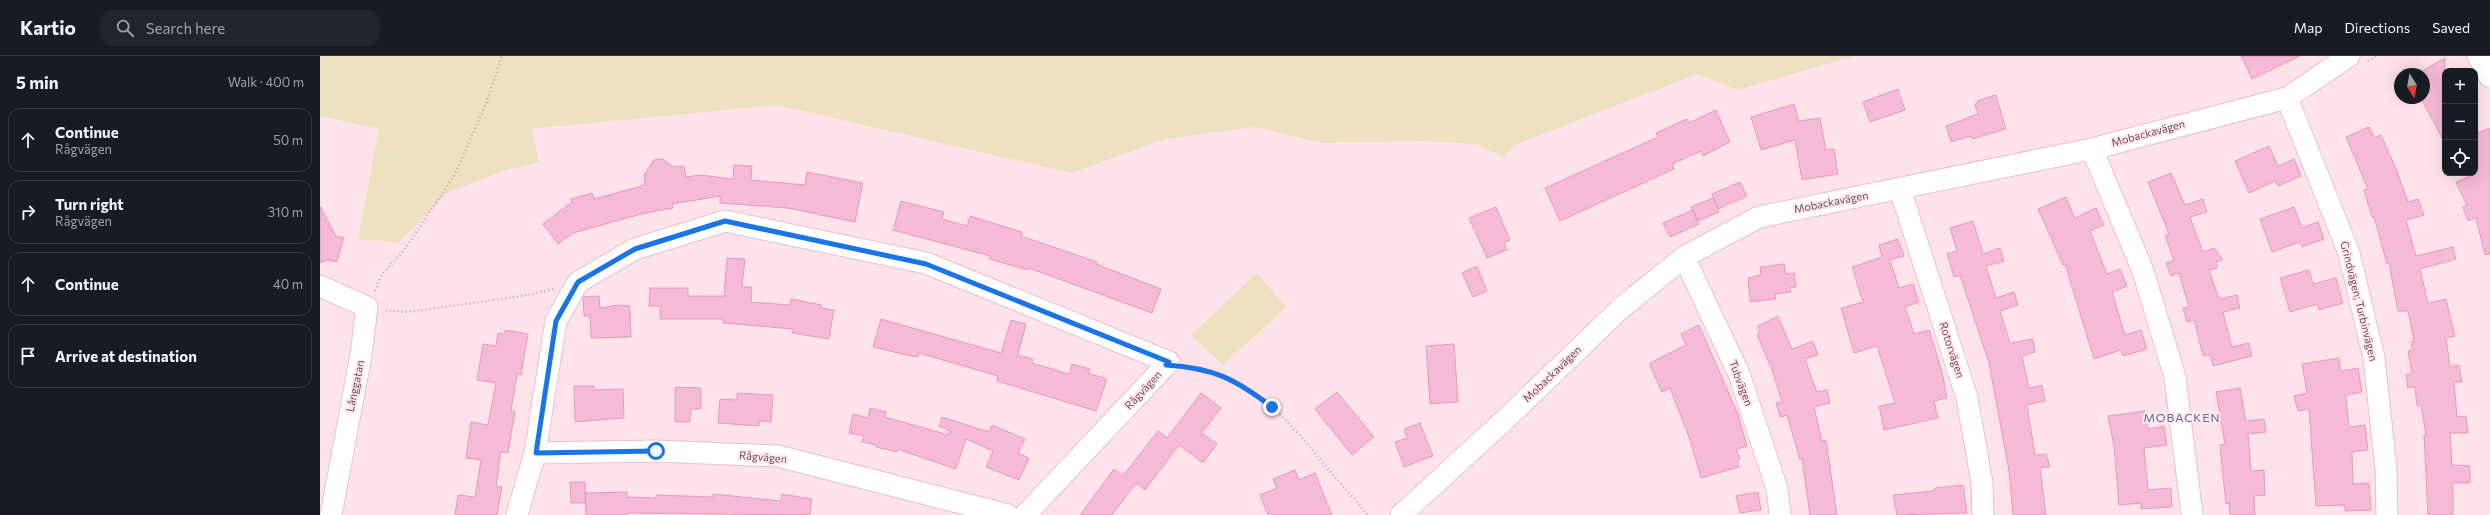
<!DOCTYPE html>
<meta charset="utf-8">
<style>
:root{--surface:#171b24;--page:#20242c;--text:#f1f3f6;--muted:#9ea1a6;--line:#363941}
body{margin:0;font-family:Commissioner,sans-serif;background:var(--page);color:var(--text)}
.controls{position:absolute;right:12px;top:12px;display:grid;overflow:hidden;border-radius:8px;box-shadow:0 4px 16px #0002}
.controls button{width:36px;height:36px;display:grid;place-items:center;padding:0;border:0;border-bottom:1px solid var(--line);background:var(--surface);color:var(--text);font:20px sans-serif}
.compass{position:absolute;left:2074px;top:12px;width:36px;height:36px;border-radius:50%;background:var(--surface);box-shadow:0 4px 16px #0002;rotate:169deg}
.stop{position:absolute;width:12px;height:12px;margin:-9px;border:3px solid #1a73e8;border-radius:50%;background:#fff}
.stop.end{background:#1a73e8;border-color:#fff;box-shadow:0 1px 4px #0008}
.list{margin:0;padding:0;list-style:none}
h2{display:flex;justify-content:space-between;align-items:center;height:52px;margin:0;padding:0 16px;font-size:17px}
h2 small{font-size:13px;font-weight:400;color:var(--muted)}
.list li{display:grid;grid-template-columns:26px 1fr auto;gap:12px;align-items:center;box-sizing:border-box;height:64px;margin:0 8px 8px;padding:0 8px;border:1px solid var(--line);border-radius:12px}
.list b{display:block;font-size:15px;white-space:nowrap}
.list p{margin:0;font-size:13px;white-space:nowrap;color:var(--muted)}
.list em{font-size:13px;font-style:normal;color:var(--muted)}
.icon{flex:none;width:22px;height:22px;fill:none;stroke:currentColor;stroke-width:2;stroke-linecap:round;stroke-linejoin:round}
.map{position:relative;flex:none;width:2170px;height:459px;overflow:hidden}
header{display:flex;align-items:center;gap:24px;box-sizing:border-box;height:56px;padding:0 20px;background:var(--surface);border-bottom:1px solid var(--line)}
header strong{font-size:19px}
nav{display:flex;gap:22px;margin-inline-start:auto;font-size:14px}
.search{width:280px;height:36px;background:var(--page);display:flex;align-items:center;gap:10px;box-sizing:border-box;padding:0 14px;border-radius:12px;color:var(--muted);font-size:15px}
main{display:flex}
aside{flex:1;background:var(--surface)}
.map>svg:first-child{display:block}
</style>
<header>
<strong>Kartio</strong>
<div class="search"><svg class="icon" aria-label="search" viewBox="0 0 24 24"><circle cx="10" cy="10" r="6"/><path d="M15 15l6 6"/></svg>Search here</div>
<nav><a>Map</a><a>Directions</a><a>Saved</a></nav>
</header>
<main>
<aside>
<h2>5 min<small>Walk · 400 m</small></h2>
<ul class="list">
<li><svg class="icon" aria-label="ahead" viewBox="0 0 24 24"><path d="M12 20V5M6 11l6-6 6 6"/></svg><div><b>Continue</b><p>Rågvägen</p></div><em>50 m</em></li>
<li><svg class="icon" aria-label="right" viewBox="0 0 24 24"><path d="M7 20v-9h11M14 6l5 5-5 5"/></svg><div><b>Turn right</b><p>Rågvägen</p></div><em>310 m</em></li>
<li><svg class="icon" aria-label="ahead" viewBox="0 0 24 24"><path d="M12 20V5M6 11l6-6 6 6"/></svg><div><b>Continue</b></div><em>40 m</em></li>
<li><svg class="icon" aria-label="arrive" viewBox="0 0 24 24"><path d="M6 21V4h12l-3 4 3 4H6"/></svg><div><b>Arrive at destination</b></div></li>
</ul>
</aside>
<div class="map">
<svg width="2170" height="459" viewBox="0 0 2170 459">
<rect width="100%" height="100%" fill="#fee4ea"/>
<!-- green -->
<path fill="#ece1c1" d="M 0,0 L 1534,0 L 1418,34 L 1377,18 L 1197,88 L 1183,101 L 1156,88 L 1101,85 L 1003,87 L 935,71 L 845,83 L 751,117 L 457,49 L 212,73 L 219,106 L 183,115 L 129,136 L 78,187 L 38,183 L 59,73 L 0,60 Z
M 937,217 L 966,251 L 903,309 L 871,279 Z"/>
<!-- building -->
<path fill="#f5bad5" stroke="#e999bf" d="M 1921,0 L 1980,0 L 1932,23 Z
M 2125,2 L 2125,88 L 2101,42 L 2104,42 L 2104,18 L 2097,18 Z
M 1578,33 L 1585,54 L 1550,66 L 1543,46 Z
M 1676,39 L 1686,73 L 1652,83 L 1651,80 L 1631,86 L 1626,70 L 1658,58 L 1655,48 L 1658,47 L 1657,45 Z
M 1474,48 L 1479,65 L 1500,62 L 1506,94 L 1514,93 L 1518,118 L 1482,124 L 1475,84 L 1441,94 L 1431,61 Z
M 1396,54 L 1410,86 L 1383,100 L 1381,95 L 1352,108 L 1354,113 L 1240,165 L 1225,132 L 1338,81 L 1336,77 L 1367,63 L 1369,67 Z
M 2049,71 L 2055,82 L 2061,79 L 2077,115 L 2088,146 L 2098,143 L 2104,159 L 2086,164 L 2096,200 L 2133,191 L 2136,203 L 2100,213 L 2108,247 L 2126,243 L 2135,280 L 2126,282 L 2130,311 L 2139,309 L 2142,326 L 2134,326 L 2137,361 L 2146,360 L 2148,377 L 2130,377 L 2132,409 L 2150,410 L 2150,427 L 2133,427 L 2133,459 L 2108,459 L 2104,379 L 2106,379 L 2101,349 L 2097,350 L 2095,331 L 2088,332 L 2086,319 L 2092,318 L 2088,295 L 2092,294 L 2091,286 L 2094,285 L 2088,255 L 2078,255 L 2069,207 L 2067,208 L 2054,161 L 2052,161 L 2044,134 L 2048,133 L 2026,81 Z
M 2170,72 L 2170,198 L 2165,199 L 2156,162 L 2148,165 L 2143,151 L 2147,149 L 2136,126 L 2155,118 L 2155,78 Z
M 1949,90 L 1958,110 L 1974,103 L 1981,120 L 1958,130 L 1955,125 L 1929,137 L 1915,105 Z
M 343,103 L 354,111 L 364,110 L 366,121 L 380,119 L 413,123 L 414,109 L 432,110 L 431,124 L 485,129 L 487,116 L 543,127 L 535,166 L 468,152 L 400,147 L 400,140 L 352,148 L 353,152 L 325,157 L 253,177 L 238,188 L 223,168 L 252,146 L 251,143 L 272,137 L 274,143 L 325,129 L 324,119 L 334,104 Z
M 1851,117 L 1865,149 L 1883,143 L 1887,156 L 1870,161 L 1883,196 L 1894,192 L 1903,204 L 1896,206 L 1897,212 L 1889,214 L 1899,243 L 1917,239 L 1920,252 L 1903,256 L 1912,291 L 1929,287 L 1932,300 L 1893,310 L 1890,299 L 1883,300 L 1874,264 L 1867,266 L 1863,252 L 1869,251 L 1859,217 L 1851,220 L 1846,207 L 1854,205 L 1845,179 L 1849,178 L 1828,126 Z
M 1420,126 L 1427,140 L 1398,153 L 1392,138 Z
M 1746,141 L 1755,162 L 1776,152 L 1784,169 L 1770,175 L 1787,218 L 1800,213 L 1807,230 L 1792,236 L 1805,279 L 1821,274 L 1827,293 L 1803,300 L 1801,294 L 1774,303 L 1745,208 L 1743,209 L 1718,153 Z
M 1393,142 L 1399,156 L 1378,165 L 1371,151 Z
M 581,145 L 624,156 L 622,163 L 647,170 L 650,160 L 702,176 L 701,180 L 777,206 L 776,208 L 841,233 L 832,257 L 709,212 L 708,214 L 669,203 L 670,200 L 573,174 Z
M 0,150 L 16,180 L 24,182 L 17,206 L 8,204 L 0,207 Z
M 1176,151 L 1190,184 L 1184,187 L 1187,194 L 1167,202 L 1149,162 Z
M 1974,151 L 1982,172 L 1998,166 L 2004,183 L 1982,191 L 1980,186 L 1952,196 L 1940,163 Z
M 1373,154 L 1379,168 L 1350,181 L 1343,167 Z
M 1653,165 L 1663,198 L 1680,192 L 1684,205 L 1666,210 L 1676,242 L 1694,236 L 1698,249 L 1680,255 L 1690,287 L 1713,283 L 1715,296 L 1702,300 L 1709,332 L 1722,329 L 1725,345 L 1707,349 L 1715,399 L 1726,398 L 1730,411 L 1720,412 L 1726,459 L 1693,459 L 1689,415 L 1669,307 L 1640,219 L 1634,221 L 1627,198 L 1637,195 L 1630,172 Z
M 1578,183 L 1584,200 L 1570,204 L 1579,232 L 1593,228 L 1599,246 L 1585,251 L 1594,278 L 1609,274 L 1622,316 L 1627,342 L 1614,345 L 1618,362 L 1564,374 L 1559,350 L 1575,347 L 1557,290 L 1534,297 L 1521,252 L 1543,246 L 1532,211 L 1562,201 L 1559,189 Z
M 407,202 L 425,203 L 422,231 L 432,231 L 431,246 L 470,249 L 471,243 L 502,249 L 501,252 L 514,254 L 509,283 L 472,277 L 473,273 L 403,267 L 403,263 L 340,263 L 340,250 L 329,250 L 330,232 L 368,232 L 368,240 L 404,240 Z
M 1464,208 L 1466,218 L 1474,217 L 1476,231 L 1470,232 L 1471,236 L 1455,238 L 1456,243 L 1430,246 L 1428,222 L 1441,219 L 1440,211 Z
M 1157,210 L 1167,235 L 1153,241 L 1142,217 Z
M 1989,214 L 1993,228 L 2016,222 L 2023,247 L 1999,254 L 1997,248 L 1970,256 L 1960,222 Z
M 279,240 L 280,252 L 298,249 L 310,250 L 311,281 L 271,282 L 270,260 L 264,260 L 263,241 Z
M 1458,260 L 1472,293 L 1493,285 L 1498,299 L 1485,303 L 1497,336 L 1507,334 L 1510,347 L 1494,351 L 1502,385 L 1506,384 L 1517,459 L 1490,459 L 1482,403 L 1480,404 L 1467,359 L 1460,361 L 1456,347 L 1462,346 L 1452,314 L 1437,279 L 1440,277 L 1438,270 Z
M 561,263 L 681,297 L 691,264 L 706,268 L 698,299 L 713,303 L 712,307 L 749,318 L 752,308 L 770,313 L 768,317 L 787,323 L 776,355 L 677,325 L 678,320 L 599,297 L 598,301 L 591,300 L 553,291 Z
M 1379,269 L 1418,358 L 1427,390 L 1417,393 L 1420,404 L 1417,405 L 1419,411 L 1381,422 L 1369,381 L 1350,332 L 1342,336 L 1330,310 L 1330,307 L 1366,289 L 1361,278 Z
M 185,274 L 208,278 L 201,319 L 197,318 L 191,355 L 195,355 L 188,397 L 181,396 L 176,430 L 182,431 L 177,459 L 135,459 L 138,439 L 155,441 L 161,404 L 146,402 L 151,366 L 168,369 L 176,327 L 157,324 L 163,288 L 176,290 L 178,277 L 184,278 Z
M 1134,288 L 1138,346 L 1110,348 L 1106,290 Z
M 2019,302 L 2021,315 L 2038,312 L 2042,336 L 2026,339 L 2029,371 L 2045,369 L 2048,394 L 2032,396 L 2033,428 L 2049,427 L 2051,454 L 2025,455 L 2025,449 L 1996,450 L 1989,353 L 1978,355 L 1974,340 L 1987,337 L 1982,308 Z
M 254,330 L 274,330 L 274,334 L 303,333 L 304,362 L 255,366 Z
M 355,331 L 381,332 L 381,353 L 371,353 L 370,366 L 355,366 Z
M 1920,332 L 1926,365 L 1944,363 L 1946,376 L 1928,378 L 1931,415 L 1944,414 L 1945,439 L 1934,440 L 1935,459 L 1910,459 L 1909,447 L 1906,448 L 1902,411 L 1900,389 L 1905,388 L 1896,336 Z
M 1017,336 L 1054,381 L 1032,399 L 995,353 Z
M 417,337 L 453,339 L 451,366 L 439,365 L 439,370 L 398,367 L 400,343 L 417,344 Z
M 881,337 L 901,352 L 882,377 L 897,388 L 883,407 L 859,389 L 825,434 L 816,427 L 792,459 L 760,459 L 794,413 L 803,420 L 838,375 L 847,382 Z
M 550,352 L 566,356 L 565,361 L 629,379 L 630,375 L 619,370 L 622,361 L 669,376 L 672,369 L 705,383 L 698,397 L 709,402 L 699,424 L 666,411 L 673,395 L 646,383 L 636,413 L 577,393 L 577,396 L 556,391 L 556,389 L 542,386 L 544,380 L 529,377 L 533,358 L 548,362 Z
M 1825,355 L 1828,373 L 1844,370 L 1847,389 L 1824,392 L 1828,434 L 1851,432 L 1852,451 L 1821,453 L 1821,447 L 1799,449 L 1794,390 L 1788,360 Z
M 1100,367 L 1113,400 L 1084,411 L 1075,386 L 1087,382 L 1084,373 Z
M 975,414 L 979,424 L 995,417 L 1012,459 L 948,459 L 940,439 L 957,432 L 953,423 Z
M 250,426 L 265,426 L 266,447 L 251,447 Z
M 1643,429 L 1647,457 L 1577,459 L 1573,439 L 1613,435 L 1615,432 Z
M 307,436 L 307,441 L 336,442 L 336,439 L 393,441 L 393,438 L 461,445 L 462,438 L 492,443 L 490,459 L 308,457 L 308,459 L 266,459 L 265,437 Z
M 1438,436 L 1441,454 L 1420,457 L 1416,440 Z"/>
<g fill="none" stroke-linecap="round" stroke-linejoin="round">
<defs>
<path id="minor" d="M 2158,0 L 2170,21
M 1967,42 L 2029,197 L 2054,302 L 2066,413 L 2067,459
M 1772,93 L 1823,215 L 1855,321 L 1872,459
M 1580,133 L 1647,342 L 1662,427 L 1663,459
M 1364,201 L 1419,318 L 1457,433 L 1460,459
M 0,230 L 47,251 L 41,299 L 11,459
M 215,397 L 336,395 L 458,400 L 688,459
M 197,459 L 215,397 L 236,265 L 258,226 L 315,193 L 405,165 L 606,207 L 849,306 L 705,459
M 1081,459 L 1189,360 L 1300,253 L 1364,201 L 1439,161 L 1772,93 L 1967,42 L 2029,0"/>
</defs>
<!-- minor casing -->
<use href="#minor" stroke="#e5c1cf" stroke-width="23"/>
<!-- path -->
<path stroke="#da9cb9" stroke-width="2.5" stroke-dasharray="1 3" stroke-linecap="butt" d="M 2048,5 L 2056,0
M 55,235 L 62,218 L 82,197 L 134,120 L 166,48 L 182,0
M 66,254 C 86,258 109,253 130,250 C 164,245 199,242 233,233
M 866,310 C 932,314 975,374 1014,420 C 1025,433 1037,445 1048,459"/>
<!-- minor -->
<use href="#minor" stroke="#fff" stroke-width="21"/>
</g>
<g fill="none" stroke-linecap="round" stroke-linejoin="round">
<!-- route -->
<path stroke="#1a73e8" stroke-width="5" d="M 336,395 L 216,397 L 236,265 L 258,226 L 315,193 L 405,165 L 606,208 L 849,306 L 846,309 C 894,312 915,323 952,351"/>
</g>
<g text-anchor="middle" stroke-width="4" stroke-linejoin="round" paint-order="stroke">
<!-- street labels -->
<g font-size="11" fill="#784760" stroke="#ffebf0">
<text transform="translate(1828 77) rotate(-15)" y="4">Mobackavägen</text>
<text transform="translate(1511 146) rotate(-11)" y="4">Mobackavägen</text>
<text transform="translate(2039 245) rotate(76)" y="4">Grindvägen; Turbinvägen</text>
<text transform="translate(1632 294) rotate(72)" y="4">Rotorvägen</text>
<text transform="translate(1232 318) rotate(-44)" y="4">Mobackavägen</text>
<text transform="translate(1421 327) rotate(69)" y="4">Tubvägen</text>
<text transform="translate(35 330) rotate(-78)" y="4">Långgatan</text>
<text transform="translate(823 334) rotate(-47)" y="4">Rågvägen</text>
<text transform="translate(443 401) rotate(5)" y="4">Rågvägen</text>
</g>
<!-- neighbourhood labels -->
<g font-size="12" letter-spacing="1" fill="#5f6995" stroke="#ffebf0">
<text x="1862" y="366">MOBACKEN</text>
</g>
</g>
</svg>
<div class="controls">
<button>+</button>
<button>−</button>
<button><svg class="icon" aria-label="locate" viewBox="0 0 24 24"><circle cx="12" cy="12" r="6"/><path d="M12 2v4M12 18v4M2 12h4M18 12h4"/></svg></button>
</div>
<svg class="compass" viewBox="-18 -18 36 36"><path d="M0-13l5 13h-10z" fill="#e53935"/><path d="M0 13l5-13h-10z" fill="#9ea1a6"/></svg>
<div class="stop" style="left:336px;top:395px"></div>
<div class="stop end" style="left:952px;top:351px"></div>
</div>
</main>
